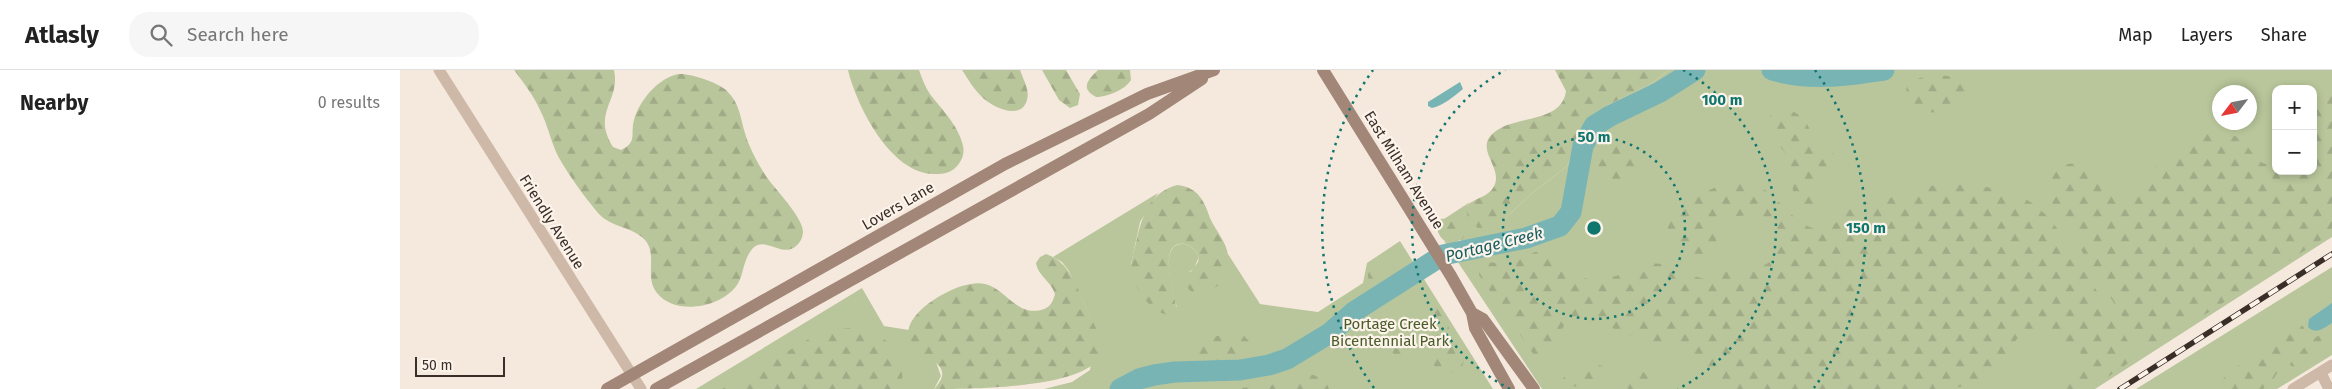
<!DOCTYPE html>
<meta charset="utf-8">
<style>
:root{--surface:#fff;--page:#f6f6f6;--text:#222;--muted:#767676;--line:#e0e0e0}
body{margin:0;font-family:"Fira Sans",sans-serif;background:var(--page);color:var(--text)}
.controls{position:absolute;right:15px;top:15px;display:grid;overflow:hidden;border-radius:10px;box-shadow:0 2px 8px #0003}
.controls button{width:45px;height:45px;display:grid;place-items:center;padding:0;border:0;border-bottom:1px solid var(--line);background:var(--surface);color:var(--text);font:25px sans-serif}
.compass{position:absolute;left:1812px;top:15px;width:45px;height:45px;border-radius:50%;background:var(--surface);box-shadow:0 2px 8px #0003;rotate:238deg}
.scale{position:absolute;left:15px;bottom:12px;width:90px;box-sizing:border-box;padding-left:5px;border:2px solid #3a2e28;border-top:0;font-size:14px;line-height:18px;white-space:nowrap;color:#3a2e28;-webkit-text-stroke:4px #fcf3ea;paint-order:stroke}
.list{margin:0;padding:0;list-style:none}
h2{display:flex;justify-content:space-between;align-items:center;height:65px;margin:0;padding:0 20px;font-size:21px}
h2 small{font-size:16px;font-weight:400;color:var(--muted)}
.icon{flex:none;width:28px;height:28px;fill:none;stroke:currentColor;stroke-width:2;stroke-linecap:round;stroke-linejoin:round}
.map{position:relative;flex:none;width:1932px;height:319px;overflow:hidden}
header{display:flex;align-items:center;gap:30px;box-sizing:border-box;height:70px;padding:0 25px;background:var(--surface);border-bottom:1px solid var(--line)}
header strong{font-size:24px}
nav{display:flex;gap:28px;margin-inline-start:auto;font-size:18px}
.search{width:350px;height:45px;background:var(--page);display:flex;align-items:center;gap:12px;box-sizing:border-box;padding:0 18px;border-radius:20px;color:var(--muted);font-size:19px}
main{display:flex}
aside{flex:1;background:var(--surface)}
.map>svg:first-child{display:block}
</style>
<header>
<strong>Atlasly</strong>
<div class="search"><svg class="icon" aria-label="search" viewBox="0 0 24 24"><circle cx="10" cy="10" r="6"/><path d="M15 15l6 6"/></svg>Search here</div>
<nav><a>Map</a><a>Layers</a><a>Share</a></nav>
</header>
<main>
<aside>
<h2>Nearby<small>0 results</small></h2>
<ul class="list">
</ul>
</aside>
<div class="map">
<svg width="1932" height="319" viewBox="0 0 1932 319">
<defs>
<pattern id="forest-firs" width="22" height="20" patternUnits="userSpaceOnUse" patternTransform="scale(1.25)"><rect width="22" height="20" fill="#b9c69b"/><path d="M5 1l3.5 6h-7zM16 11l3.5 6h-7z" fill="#a0aa86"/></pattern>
</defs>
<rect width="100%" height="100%" fill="#f5e9dd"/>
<!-- green -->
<path fill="#b9c69b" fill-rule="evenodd" d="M 1269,0 L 1932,0 L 1932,167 L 1695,319 L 1142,319 L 1044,171 L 1052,174 L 1061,171 L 1047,149 L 1044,149 L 1070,132 L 1066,137 L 1101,152 L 1131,124 L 1167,96 L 1184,61 L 1208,35 L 1249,15 ZM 1876,19 L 1913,19 L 1913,101 L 1876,101 ZM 1820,22 L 1850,22 L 1850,52 L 1820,52 Z
M 758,123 L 740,152 L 731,194 L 777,237 C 773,224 757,171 784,174 C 791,175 796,181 799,187 L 794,198 L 789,202 L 828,194 L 828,184 L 860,234 L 918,242 L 963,213 L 967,193 L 1000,171 L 1093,319 L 644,319 L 672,312 L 690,300 L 695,257 L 669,201 L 662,192 L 653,187 Z
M 1932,197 L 1932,285 L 1877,319 L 1736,319 Z
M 462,218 L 484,256 L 509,260 C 510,278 522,283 536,292 L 541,306 L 534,319 L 296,319 Z"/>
<!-- forest -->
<path fill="url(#forest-firs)" d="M 114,0 L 214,0 C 221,31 191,42 213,77 L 221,80 C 238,72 230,64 234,50 C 239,31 259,7 279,4 C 290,3 320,13 327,21 C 339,33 340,45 344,60 C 348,75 356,90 364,103 C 373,118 403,146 403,162 C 403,165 401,171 399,173 C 380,196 358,149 344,196 C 342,203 341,209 337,215 C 321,238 275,246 257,223 C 244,207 258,185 245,170 C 232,156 211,158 198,143 C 184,126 170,107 159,88 C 151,73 148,55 140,40 C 134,26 123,12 114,0 Z
M 448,0 L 519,0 C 522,8 525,17 530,24 C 542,40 559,56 563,76 C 565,85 561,93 554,99 C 549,103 543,104 536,104 C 492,106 457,37 448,0 Z
M 562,0 L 620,0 C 623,9 630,20 627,30 C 621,52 590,36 581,26 C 573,18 568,9 562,0 Z
M 642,0 L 666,0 L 680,24 L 678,35 L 670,38 L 659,30 Z
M 698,0 L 730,0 L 731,10 C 725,20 707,27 696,27 C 679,18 689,9 698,0 Z
M 1155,0 L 1269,0 L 1249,15 L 1208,35 L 1184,61 L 1167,96 L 1131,124 L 1101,152 L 1093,157 L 1078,158 L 1068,150 L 1066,137 C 1074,127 1090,128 1095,114 C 1102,95 1070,76 1099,59 C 1119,46 1162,52 1166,21 Z
M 1537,5 L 1559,7 C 1585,28 1535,57 1512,34 C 1507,28 1505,23 1507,16 L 1519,8 Z
M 1932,24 L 1932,163 L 1759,274 L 1749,278 L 1740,275 L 1652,133 C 1650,128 1648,123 1648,118 C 1649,107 1663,90 1675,94 C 1696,100 1703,140 1733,121 C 1755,95 1794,51 1835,66 C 1851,72 1857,103 1876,92 L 1876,101 L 1913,101 L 1913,32 Z
M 1385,41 L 1394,42 L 1404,48 L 1417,74 L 1434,84 L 1439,92 C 1434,102 1421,103 1418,116 C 1416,126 1420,140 1412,147 L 1406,147 C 1388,136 1395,110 1390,92 C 1386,80 1365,62 1366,52 C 1367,44 1378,43 1385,41 Z
M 1216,71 C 1237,70 1241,91 1234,107 L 1220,116 C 1187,114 1191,80 1216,71 Z
M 1332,108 C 1375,108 1389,160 1422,159 C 1435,158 1440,147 1449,140 C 1457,135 1465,133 1474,131 C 1496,128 1518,116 1540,115 C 1569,113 1607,117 1632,133 C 1655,149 1668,176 1683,199 C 1698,223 1714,248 1729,273 L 1733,283 L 1730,292 L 1690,319 L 1654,319 C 1666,311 1683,302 1682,285 C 1677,277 1667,275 1659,270 C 1654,267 1649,262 1642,260 C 1617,253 1608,286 1599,303 C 1586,313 1567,315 1551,319 L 1317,319 C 1310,304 1301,289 1287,280 C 1274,272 1260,274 1246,270 C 1220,264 1191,243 1164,256 L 1146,285 L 1143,288 L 1136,288 L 1079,205 L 1080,195 C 1088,189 1099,195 1109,193 C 1121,191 1130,183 1141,180 C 1165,176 1171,207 1192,210 C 1212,212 1231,197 1251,194 C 1271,191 1283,205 1301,208 C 1314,210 1322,202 1334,199 C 1351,196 1363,202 1375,186 C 1380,161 1355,136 1330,149 C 1309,161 1323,191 1301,193 C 1290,194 1282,184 1276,177 C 1264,159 1262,135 1286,127 C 1292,125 1299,124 1305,122 C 1314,119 1323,112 1332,108 Z
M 778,115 C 798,118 804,130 810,148 C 815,160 827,172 828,186 C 832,218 790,241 785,209 L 798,192 L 799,187 C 796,181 792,176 785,174 C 754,169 777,230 777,242 L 773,245 C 755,247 735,221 732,204 C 730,194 733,183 736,173 C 741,148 750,121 778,115 Z
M 1041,149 C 1053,147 1067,156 1063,169 L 1051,174 C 1042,171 1038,165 1036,155 Z
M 646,184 C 670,192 676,216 686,237 C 692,250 701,265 701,280 C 699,319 569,319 534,319 C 558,294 523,289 514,278 C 491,251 542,222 562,216 C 569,214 578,212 585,214 C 606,219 616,246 641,240 C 650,238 653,232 655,224 C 651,211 638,206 636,193 L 640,187 Z
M968 206a9 9 0 1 1 18 0a9 9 0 1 1-18 0Z
M 1029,232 L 1039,240 L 1065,287 L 1062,297 L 1053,302 L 1041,304 C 1029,295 1017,250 1020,236 Z
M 1899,256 L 1903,256 L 1905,260 L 1897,280 L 1883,293 L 1874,308 L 1863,319 L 1818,319 C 1829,291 1849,295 1869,281 C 1880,273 1887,262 1899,256 Z
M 450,258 C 461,260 471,261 481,267 C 497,277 507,301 500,319 L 322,319 L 423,261 Z
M 838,263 L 844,266 L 852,274 L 853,282 L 848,288 L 804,294 L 798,294 L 791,287 L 793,279 C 805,267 821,264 838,263 Z
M 1923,263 L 1932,263 L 1932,275 L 1896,298 L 1892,298 L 1890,294 L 1910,271 Z
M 993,266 C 1002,266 1007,271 1010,279 L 1007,284 L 998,286 L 987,280 L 986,272 Z
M 1199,295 L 1203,296 L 1206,303 C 1200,315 1177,319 1165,315 L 1163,308 C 1169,304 1173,306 1180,304 C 1187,301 1191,296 1199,295 Z
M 1232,297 C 1243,300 1253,307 1253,319 L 1228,319 L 1220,310 L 1222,303 Z
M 909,304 C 918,306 926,309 929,319 L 825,319 L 867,316 Z"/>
<!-- water -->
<path fill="#79b4b5" d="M 1060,12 L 1063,19 C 1053,27 1044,35 1032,38 L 1028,36 L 1028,32 Z
M 1932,233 L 1932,253 C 1924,258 1916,265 1908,257 L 1909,249 Z"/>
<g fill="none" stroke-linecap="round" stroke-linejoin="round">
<!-- river -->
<path stroke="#79b4b5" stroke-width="21" d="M 1372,0 C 1410,11 1445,6 1484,0
M 720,319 L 739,309 L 754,305 L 775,302 L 840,300 L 869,295 L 887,289 L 930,263 L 955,241 L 1043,185 L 1126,168 L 1160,156 L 1171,142 L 1183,76 L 1194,56 L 1210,46 L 1260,22 L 1295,0"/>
<!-- street -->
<path stroke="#ceb8a7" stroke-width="11" d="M 39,0 L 241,319
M 1921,303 L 1929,319
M 1893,319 L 1932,295"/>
<!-- secondary -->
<path stroke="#a28678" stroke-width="12" d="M 923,0 L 1051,206 L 1072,243 L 1075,258 L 1109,319
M 1072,243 L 1083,249 L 1134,319
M 207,319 L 605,94 L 747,24 L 814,0
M 256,319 L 749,44 L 802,9"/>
<defs>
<path id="rail" d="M 1720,319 L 1932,184"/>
</defs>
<!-- rail casing -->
<use href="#rail" stroke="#3a2e28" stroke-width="5.5"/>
<!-- rail -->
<use href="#rail" stroke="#fcf3ea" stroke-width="4" stroke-dasharray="11" stroke-linecap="butt"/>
</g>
<!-- distance rings -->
<g fill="none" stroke="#0f766e" stroke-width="2.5" stroke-dasharray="2.5 5">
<circle cx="1194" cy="158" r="91"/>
<path d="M1110 319A181 181 0 0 1 1105 0M1283 0A181 181 0 0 1 1278 319"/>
<path d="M974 318A272 272 0 0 1 973 0M1415 0A272 272 0 0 1 1414 318"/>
</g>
<g text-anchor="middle" stroke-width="4.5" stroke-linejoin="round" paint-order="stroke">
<!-- street labels -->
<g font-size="15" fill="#3a2e28" stroke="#fcf3ea">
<text transform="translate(1004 100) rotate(58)" y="5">East Milham Avenue</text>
<text transform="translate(498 136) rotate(-30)" y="5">Lovers Lane</text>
<text transform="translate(152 152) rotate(58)" y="5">Friendly Avenue</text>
</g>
<!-- park labels -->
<g font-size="15" fill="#4a5b2a" stroke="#fcf3ea">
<text x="990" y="259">Portage Creek<tspan x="990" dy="17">Bicentennial Park</tspan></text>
</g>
<!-- water labels -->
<g font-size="16" font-style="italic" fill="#195e60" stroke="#fcf3ea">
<text transform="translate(1094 174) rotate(-14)" y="6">Portage Creek</text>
</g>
</g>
<circle cx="1194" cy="158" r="8" fill="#0f766e" stroke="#fcf3ea" stroke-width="2.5"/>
<g font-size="15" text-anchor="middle" font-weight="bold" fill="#0f766e" stroke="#fcf3ea" stroke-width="4.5" stroke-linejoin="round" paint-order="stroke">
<text x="1322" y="35">100 m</text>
<text x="1194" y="72">50 m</text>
<text x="1466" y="163">150 m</text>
</g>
</svg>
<div class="controls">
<button>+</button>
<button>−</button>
</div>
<svg class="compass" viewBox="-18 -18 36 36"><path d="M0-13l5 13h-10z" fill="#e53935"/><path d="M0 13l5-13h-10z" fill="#767676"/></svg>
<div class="scale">50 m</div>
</div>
</main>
